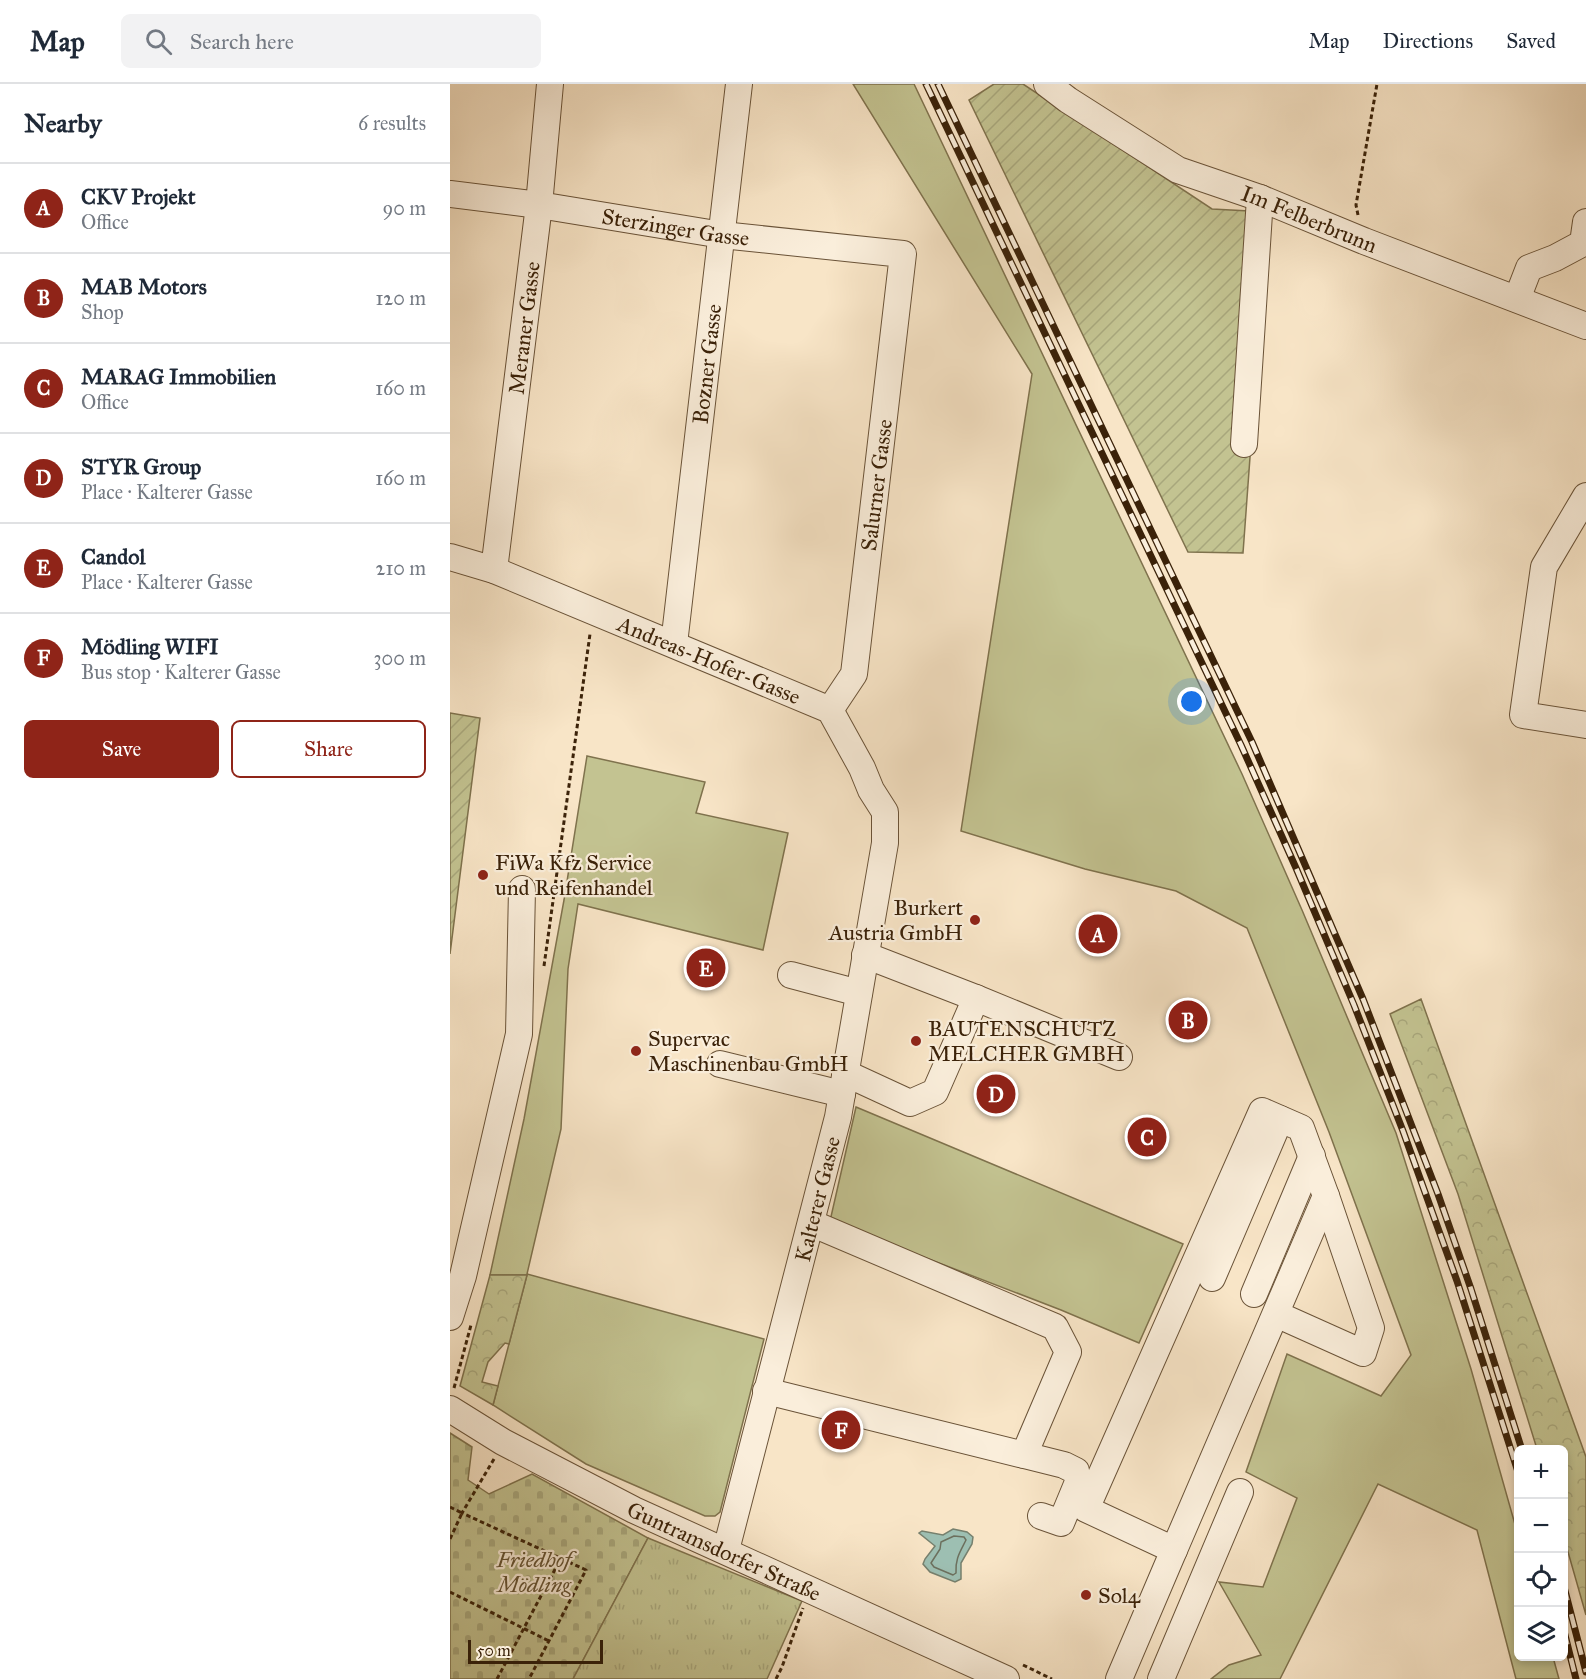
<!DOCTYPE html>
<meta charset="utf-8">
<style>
:root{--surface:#fff;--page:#f2f2f3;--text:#1f2937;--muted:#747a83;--line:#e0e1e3;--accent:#8f2418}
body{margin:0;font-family:"IM FELL Great Primer",serif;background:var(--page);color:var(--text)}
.controls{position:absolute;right:18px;bottom:18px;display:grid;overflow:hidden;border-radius:9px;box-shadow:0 3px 9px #0003}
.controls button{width:54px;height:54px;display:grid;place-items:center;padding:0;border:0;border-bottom:2px solid var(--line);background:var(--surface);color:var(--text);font:30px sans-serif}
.scale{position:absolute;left:18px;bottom:15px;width:135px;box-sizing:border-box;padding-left:6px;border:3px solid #3b2209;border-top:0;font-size:16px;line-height:21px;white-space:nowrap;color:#3b2209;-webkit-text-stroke:4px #faeedb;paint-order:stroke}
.you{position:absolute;left:742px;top:618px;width:21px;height:21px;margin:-15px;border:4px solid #fff;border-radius:50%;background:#1a73e8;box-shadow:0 0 0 9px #1a73e833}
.badge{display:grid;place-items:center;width:39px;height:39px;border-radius:50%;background:var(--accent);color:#fff;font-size:20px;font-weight:700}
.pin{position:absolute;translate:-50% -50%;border:3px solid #fff;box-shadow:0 2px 6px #0006}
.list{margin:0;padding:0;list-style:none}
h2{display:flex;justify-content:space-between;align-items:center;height:78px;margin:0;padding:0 24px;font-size:26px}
h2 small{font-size:20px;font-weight:400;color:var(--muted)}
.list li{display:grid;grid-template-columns:39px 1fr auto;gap:18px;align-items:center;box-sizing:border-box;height:90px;padding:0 24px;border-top:2px solid var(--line)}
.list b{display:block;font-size:22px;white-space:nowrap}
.list p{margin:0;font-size:20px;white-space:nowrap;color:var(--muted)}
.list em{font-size:20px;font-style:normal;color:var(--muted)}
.actions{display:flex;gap:12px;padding:18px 24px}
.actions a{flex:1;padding:14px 0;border:2px solid var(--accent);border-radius:9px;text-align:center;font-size:21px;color:var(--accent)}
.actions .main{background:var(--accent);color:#fff}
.icon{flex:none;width:33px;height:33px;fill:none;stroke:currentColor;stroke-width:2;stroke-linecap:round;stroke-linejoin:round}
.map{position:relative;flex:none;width:1136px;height:1595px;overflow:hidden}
header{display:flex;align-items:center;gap:36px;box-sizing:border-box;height:84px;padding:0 30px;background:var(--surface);border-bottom:2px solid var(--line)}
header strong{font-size:28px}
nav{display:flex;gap:33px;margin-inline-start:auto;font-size:21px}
.search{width:420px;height:54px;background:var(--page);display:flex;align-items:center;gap:15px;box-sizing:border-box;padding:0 21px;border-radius:9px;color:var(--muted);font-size:22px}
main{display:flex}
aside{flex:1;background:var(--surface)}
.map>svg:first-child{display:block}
</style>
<header>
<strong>Map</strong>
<div class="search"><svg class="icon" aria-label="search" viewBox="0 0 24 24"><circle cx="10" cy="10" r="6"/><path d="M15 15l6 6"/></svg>Search here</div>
<nav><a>Map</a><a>Directions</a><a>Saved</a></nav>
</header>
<main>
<aside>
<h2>Nearby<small>6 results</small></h2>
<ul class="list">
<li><span class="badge">A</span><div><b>CKV Projekt</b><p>Office</p></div><em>90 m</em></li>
<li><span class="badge">B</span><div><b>MAB Motors</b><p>Shop</p></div><em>120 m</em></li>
<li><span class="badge">C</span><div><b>MARAG Immobilien</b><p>Office</p></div><em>160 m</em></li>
<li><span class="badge">D</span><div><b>STYR Group</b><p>Place · Kalterer Gasse</p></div><em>160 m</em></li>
<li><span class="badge">E</span><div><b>Candol</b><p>Place · Kalterer Gasse</p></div><em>210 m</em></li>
<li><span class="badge">F</span><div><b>Mödling WIFI</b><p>Bus stop · Kalterer Gasse</p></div><em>300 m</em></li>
</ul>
<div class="actions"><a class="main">Save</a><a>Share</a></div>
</aside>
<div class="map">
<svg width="1136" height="1595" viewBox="0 0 1136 1595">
<defs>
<pattern id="forest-crowns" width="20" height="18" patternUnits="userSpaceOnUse" patternTransform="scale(1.5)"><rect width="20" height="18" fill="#c3c391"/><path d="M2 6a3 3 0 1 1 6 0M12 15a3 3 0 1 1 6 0" fill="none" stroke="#a8a77c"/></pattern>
<pattern id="cemetery-stones" width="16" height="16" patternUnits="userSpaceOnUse" patternTransform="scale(1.5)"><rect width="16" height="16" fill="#c3c391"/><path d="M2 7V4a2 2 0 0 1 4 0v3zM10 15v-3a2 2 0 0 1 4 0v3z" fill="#a8a77c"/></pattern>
<pattern id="park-tufts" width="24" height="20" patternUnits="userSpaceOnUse" patternTransform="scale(1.5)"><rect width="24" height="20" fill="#c3c391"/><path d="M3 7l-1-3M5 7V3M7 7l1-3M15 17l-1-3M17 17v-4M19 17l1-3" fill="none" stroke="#a8a77c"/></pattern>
<pattern id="garden-furrows" width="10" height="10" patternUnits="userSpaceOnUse" patternTransform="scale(1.5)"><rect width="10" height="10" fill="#c3c391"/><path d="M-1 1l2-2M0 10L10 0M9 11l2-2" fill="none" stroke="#a8a77c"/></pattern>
</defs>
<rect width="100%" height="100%" fill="#f8e5c7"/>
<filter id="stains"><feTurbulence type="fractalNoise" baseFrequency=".00333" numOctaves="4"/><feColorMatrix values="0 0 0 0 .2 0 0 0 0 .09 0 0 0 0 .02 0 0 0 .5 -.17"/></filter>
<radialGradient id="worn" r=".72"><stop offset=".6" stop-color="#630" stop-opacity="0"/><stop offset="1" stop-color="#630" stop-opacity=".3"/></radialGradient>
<!-- grass -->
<path fill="#c3c391" stroke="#7f724d" stroke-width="1.5" d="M 403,0 L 464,0 L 792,690 L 852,826 L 946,1049 L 1021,1285 L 1068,1451 L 1068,1572 L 1103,1573 L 1109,1595 L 1066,1595 L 1027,1446 L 928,1400 L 830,1595 L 761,1595 L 779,1581 L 811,1571 L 769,1498 L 813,1503 L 847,1414 L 796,1388 L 837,1270 L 931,1312 L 961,1271 L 879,1048 L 797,844 L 726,807 L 635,785 L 511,747 L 582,290 Z
M 137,672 L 255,698 L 246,729 L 338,749 L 313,866 L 128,820 L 118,885 L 111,1045 L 77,1190 L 314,1255 L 270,1428 L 265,1432 L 255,1432 L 136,1380 L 43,1321 L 77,1191 L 40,1191 L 74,1035 L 114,816 Z
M 406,1023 L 733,1160 L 689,1259 L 611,1226 L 380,1137 Z"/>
<!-- forest -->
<path fill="url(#forest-crowns)" stroke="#7f724d" stroke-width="1.5" d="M 971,915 L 1136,1373 L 1136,1531 L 1114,1454 L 1114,1366 L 1087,1365 L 1008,1110 L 940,930 Z
M 40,1191 L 77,1191 L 59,1260 L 55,1259 L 38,1278 L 32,1298 L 48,1302 L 43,1321 L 10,1302 Z"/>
<!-- cemetery -->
<path fill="url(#cemetery-stones)" stroke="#7f724d" stroke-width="1.5" d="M 0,1349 L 22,1363 L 18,1396 L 39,1410 L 82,1390 L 198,1454 L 123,1595 L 0,1595 Z"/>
<!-- park -->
<path fill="url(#park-tufts)" stroke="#7f724d" stroke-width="1.5" d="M 198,1454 L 352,1517 L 317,1595 L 123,1595 Z"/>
<!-- garden -->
<path fill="url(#garden-furrows)" stroke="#7f724d" stroke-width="1.5" d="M 544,0 L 573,0 L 762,125 L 818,128 L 793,469 L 738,468 L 519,16 Z
M 0,629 L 30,634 L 0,870 Z"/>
<!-- water -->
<path fill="#9dbfb2" stroke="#76806e" stroke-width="1.5" d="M 503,1445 L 517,1448 L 523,1453 L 522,1460 L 511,1479 L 511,1495 L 505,1498 L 480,1488 L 473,1480 L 475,1475 L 485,1462 L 469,1449 L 472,1447 L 493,1451 Z"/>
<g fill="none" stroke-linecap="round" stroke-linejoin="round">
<!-- shore -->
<path stroke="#6c705e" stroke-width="1.5" d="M 504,1452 L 514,1453 L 516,1456 C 510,1468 505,1475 506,1489 L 503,1491 L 484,1483 L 481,1479 L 490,1465 L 491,1458 Z"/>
<defs>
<g id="minor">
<path id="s1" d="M 597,0 L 618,16 L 728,86 L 810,114 L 914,157 L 1136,242"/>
<path id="s2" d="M 0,110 L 89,121 L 272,151 L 453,170 L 404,590 L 380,626"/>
<path d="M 1067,215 L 1079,184 L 1105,174 L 1133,159 L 1136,138"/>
<path d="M 794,360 L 810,114"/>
<path d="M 1136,412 L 1094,483 L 1073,631 L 1136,641"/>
<path id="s3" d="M 0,473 L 44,486 L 380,626 L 412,684 L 421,706 L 435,728 L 435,759 L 388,1033 L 276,1466"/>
<path id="s4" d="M 44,486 L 89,121 L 100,0"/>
<path id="s5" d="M 224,560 L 289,0"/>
<path d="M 415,871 L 526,914 L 669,973"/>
<path d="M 341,891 L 409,909"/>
<path d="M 270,980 L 392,1010"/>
<path d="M 395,989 L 460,1019 L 485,1008 L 526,914"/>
<path d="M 812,1027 L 851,1044 L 876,1112 L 724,1466 L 636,1425 Z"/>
<path d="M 762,1194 L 830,1035"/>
<path d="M 804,1210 L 862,1072"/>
<path d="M 826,1230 L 913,1269 L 921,1244 L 876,1112"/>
<path d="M 0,1233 L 13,1192 L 69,950 L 72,805"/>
<path d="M 316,1307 L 574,1371 L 618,1268 L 605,1243 L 361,1139"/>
<path id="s6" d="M 0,1325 L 53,1358 L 184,1426 L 556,1595"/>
<path d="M 574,1371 L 614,1381 L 626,1387 L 628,1398 L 611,1439 L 591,1432"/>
<path d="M 669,1595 L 724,1466"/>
<path d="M 711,1595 L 790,1408"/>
</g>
</defs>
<!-- minor casing -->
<use href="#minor" stroke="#6a5338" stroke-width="28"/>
<!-- path -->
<path stroke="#3b2209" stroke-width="3" stroke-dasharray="4.5 3" stroke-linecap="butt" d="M 908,131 L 906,121 L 927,0
M 94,882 L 140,550
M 4,1304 L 21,1241
M 44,1375 L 12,1429 L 136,1486 L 79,1595
M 0,1423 L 12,1429 L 0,1455
M 0,1508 L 99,1557
M 573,1581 L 602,1595
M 47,1595 L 111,1474
M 326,1595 L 332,1583 L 353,1524"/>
<!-- minor -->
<use href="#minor" stroke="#faeedb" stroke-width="26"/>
<defs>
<path id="rail" d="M 476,0 L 791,661 L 846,784 L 904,921 L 953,1047 L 1007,1197 L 1068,1388
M 488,0 L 802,658 L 913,915 L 988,1110 L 1021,1205 L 1072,1366
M 1114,1503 L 1136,1588
M 1114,1547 L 1126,1595"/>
</defs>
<!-- rail casing -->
<use href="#rail" stroke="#3b2209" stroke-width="7"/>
<!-- rail -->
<use href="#rail" stroke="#faeedb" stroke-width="4.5" stroke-dasharray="14" stroke-linecap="butt"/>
</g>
<!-- markers -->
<g fill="#8f2418" stroke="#faeedb" stroke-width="2">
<circle cx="33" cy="791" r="6"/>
<circle cx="525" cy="836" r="6"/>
<circle cx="466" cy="957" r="6"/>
<circle cx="186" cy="967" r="6"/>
<circle cx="636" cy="1511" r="6"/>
</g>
<g text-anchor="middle" stroke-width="4.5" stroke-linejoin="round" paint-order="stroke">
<!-- street labels -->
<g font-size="22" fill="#3b2209" stroke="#faeedb">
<text dy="8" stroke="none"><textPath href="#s1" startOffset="297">Im Felberbrunn</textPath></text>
<text dy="8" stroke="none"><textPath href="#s2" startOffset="228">Sterzinger Gasse</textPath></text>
<text dy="8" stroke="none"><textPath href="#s4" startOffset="244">Meraner Gasse</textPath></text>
<text dy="8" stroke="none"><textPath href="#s5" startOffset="282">Bozner Gasse</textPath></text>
<text transform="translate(426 401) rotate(-83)" y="8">Salurner Gasse</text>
<text dy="8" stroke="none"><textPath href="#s3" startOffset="279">Andreas-Hofer-Gasse</textPath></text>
<text transform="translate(367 1115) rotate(-76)" y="8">Kalterer Gasse</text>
<text dy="8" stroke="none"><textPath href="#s6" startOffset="309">Guntramsdorfer Straße</textPath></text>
</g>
<!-- poi labels -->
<g font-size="22" fill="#3b2209" stroke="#faeedb" text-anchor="start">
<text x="45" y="786">FiWa Kfz Service<tspan x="45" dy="25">und Reifenhandel</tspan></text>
<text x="513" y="831" text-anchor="end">Burkert<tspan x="513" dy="25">Austria GmbH</tspan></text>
<text x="478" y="952">BAUTENSCHUTZ<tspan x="478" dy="25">MELCHER GMBH</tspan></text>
<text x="198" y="962">Supervac<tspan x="198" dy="25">Maschinenbau GmbH</tspan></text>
<text x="648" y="1519">Sol4</text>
</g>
<!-- park labels -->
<g font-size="22" font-style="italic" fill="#645232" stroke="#faeedb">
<text x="84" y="1483">Friedhof<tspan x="84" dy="25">Mödling</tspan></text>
</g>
</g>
<rect width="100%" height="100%" filter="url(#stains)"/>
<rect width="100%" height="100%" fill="url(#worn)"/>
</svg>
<div class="controls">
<button>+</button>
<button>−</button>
<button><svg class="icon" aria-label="locate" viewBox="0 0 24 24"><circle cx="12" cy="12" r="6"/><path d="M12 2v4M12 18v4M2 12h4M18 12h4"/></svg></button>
<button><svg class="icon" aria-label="layers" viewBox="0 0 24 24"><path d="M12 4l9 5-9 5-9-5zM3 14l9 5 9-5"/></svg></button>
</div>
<div class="scale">50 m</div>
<div class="you"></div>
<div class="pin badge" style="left:648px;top:850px">A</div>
<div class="pin badge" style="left:738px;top:936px">B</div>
<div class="pin badge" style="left:697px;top:1053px">C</div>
<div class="pin badge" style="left:546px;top:1010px">D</div>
<div class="pin badge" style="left:256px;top:884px">E</div>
<div class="pin badge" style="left:391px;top:1346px">F</div>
</div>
</main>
